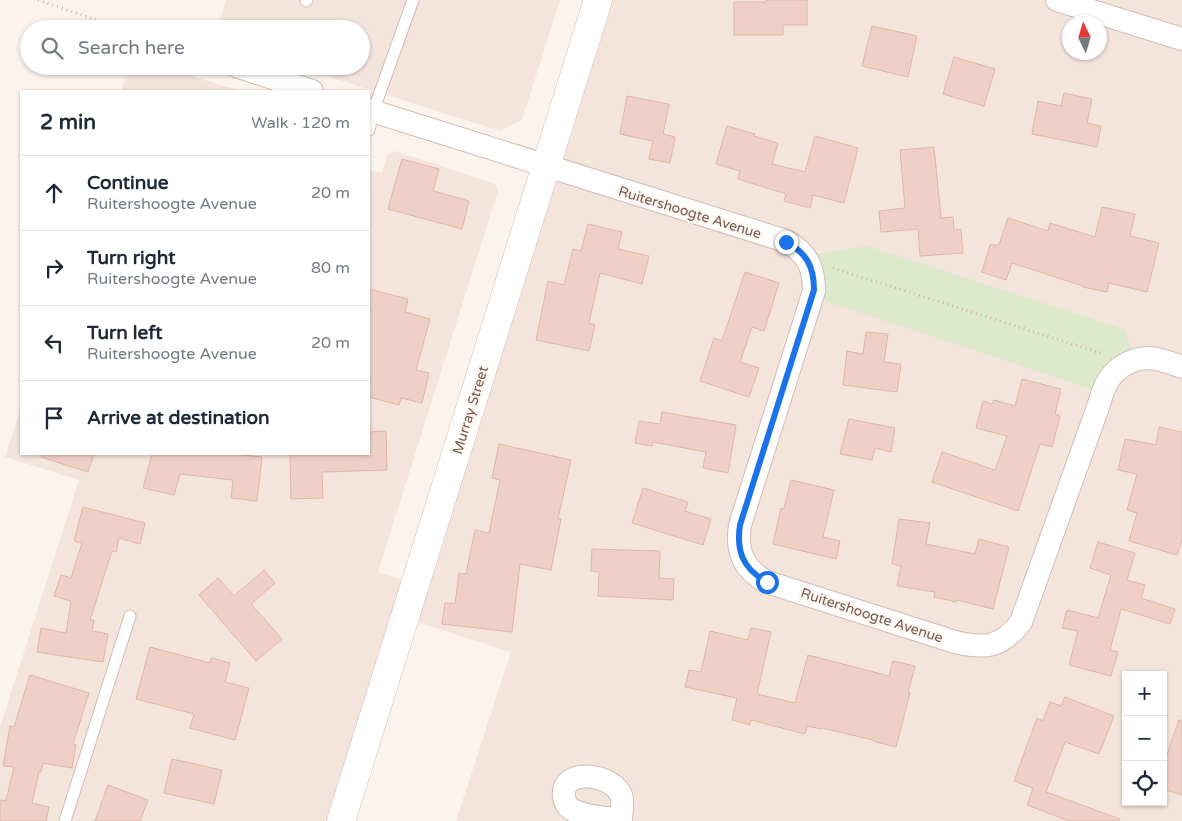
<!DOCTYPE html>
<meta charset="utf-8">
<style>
:root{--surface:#fff;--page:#f6f6f7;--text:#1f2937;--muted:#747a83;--line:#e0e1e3}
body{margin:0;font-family:"Varela Round",sans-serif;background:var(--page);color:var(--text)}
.controls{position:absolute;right:15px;bottom:15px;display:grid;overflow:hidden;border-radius:0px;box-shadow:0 1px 4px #0004}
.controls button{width:45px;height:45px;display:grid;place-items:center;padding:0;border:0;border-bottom:1px solid var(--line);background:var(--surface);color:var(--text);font:25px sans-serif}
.compass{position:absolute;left:1062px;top:15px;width:45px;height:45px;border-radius:50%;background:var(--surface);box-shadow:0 1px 4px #0004;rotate:355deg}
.stop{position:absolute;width:15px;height:15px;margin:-11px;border:4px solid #1a73e8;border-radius:50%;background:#fff}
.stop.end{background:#1a73e8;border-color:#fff;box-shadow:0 1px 5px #0008}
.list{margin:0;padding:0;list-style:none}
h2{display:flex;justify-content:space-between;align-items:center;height:65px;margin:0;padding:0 20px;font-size:21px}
h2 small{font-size:16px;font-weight:400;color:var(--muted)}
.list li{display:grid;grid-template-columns:32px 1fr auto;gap:15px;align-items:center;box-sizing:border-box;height:75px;padding:0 20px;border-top:1px solid var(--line)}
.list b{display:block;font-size:19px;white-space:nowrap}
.list p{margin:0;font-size:16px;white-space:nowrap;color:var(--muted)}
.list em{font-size:16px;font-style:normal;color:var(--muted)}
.icon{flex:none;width:28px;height:28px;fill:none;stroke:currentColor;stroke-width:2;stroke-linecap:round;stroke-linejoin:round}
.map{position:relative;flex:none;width:1182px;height:821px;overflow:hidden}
.search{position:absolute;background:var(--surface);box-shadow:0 1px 4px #0004;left:20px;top:20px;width:350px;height:55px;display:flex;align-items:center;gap:12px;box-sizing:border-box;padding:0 18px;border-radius:28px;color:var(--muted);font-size:19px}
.panel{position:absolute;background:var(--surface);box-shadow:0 1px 4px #0004;left:20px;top:90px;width:350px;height:365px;border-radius:0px}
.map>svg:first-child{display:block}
</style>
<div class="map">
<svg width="1182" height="821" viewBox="0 0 1182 821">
<rect width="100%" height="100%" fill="#fcf3ed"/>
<!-- residential -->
<path fill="#f3e4dc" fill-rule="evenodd" d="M 226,0 L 560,0 L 522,120 L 500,131 L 296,66 L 361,66 L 361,29 L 217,29 Z
M 597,0 L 1182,0 L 1182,821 L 456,821 L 511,652 L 404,618 L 340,821 L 0,821 L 0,727 L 79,480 L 5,457 L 21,407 L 21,454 L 369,454 L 369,170 L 382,173 L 388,154 L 395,151 L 495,184 L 498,191 L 378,572 L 414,584 ZM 1070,22 L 1100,22 L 1100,52 L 1070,52 ZM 867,246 L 1093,390 L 812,296 L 815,254 ZM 1126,675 L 1163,675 L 1163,802 L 1126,802 Z
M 129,66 L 160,66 L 240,91 L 121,91 Z"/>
<!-- green -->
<path fill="#dce9cb" d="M 867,246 L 1126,330 L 1131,351 L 1093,390 L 822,300 L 815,254 Z"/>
<!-- building -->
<path fill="#efd0c6" stroke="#e0b4a8" d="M 766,0 L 807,0 L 807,25 L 783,25 L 783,35 L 734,35 L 734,2 L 766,2 Z
M 872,26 L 917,36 L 908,77 L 862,66 Z
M 954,57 L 995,69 L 984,106 L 943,94 Z
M 1064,93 L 1092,99 L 1087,123 L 1101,126 L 1097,147 L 1032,134 L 1038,101 L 1061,106 Z
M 627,96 L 669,104 L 663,134 L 675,137 L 670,163 L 649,159 L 653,141 L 620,134 Z
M 727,126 L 755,134 L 754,136 L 778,143 L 772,164 L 805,172 L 815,136 L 858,148 L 844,203 L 813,195 L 810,208 L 784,201 L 786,194 L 738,179 L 740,171 L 716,164 Z
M 934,147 L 941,218 L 953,217 L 954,230 L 961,229 L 963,253 L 920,256 L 918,229 L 881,232 L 879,211 L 905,208 L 900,150 Z
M 402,159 L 439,169 L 433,191 L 469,201 L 462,229 L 388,209 Z
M 1102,207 L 1135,214 L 1130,236 L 1159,243 L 1147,292 L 1109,283 L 1107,292 L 1083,287 L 1083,286 L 1012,263 L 1006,280 L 982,272 L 990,245 L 999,245 L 1008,218 L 1048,231 L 1050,223 L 1095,237 Z
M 588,224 L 622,232 L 618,249 L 649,256 L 642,284 L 600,273 L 589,323 L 595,325 L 589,351 L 536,340 L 548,281 L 564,285 L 573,249 L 581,251 Z
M 745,272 L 779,283 L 764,331 L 752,327 L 740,362 L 759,368 L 749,397 L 700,381 L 714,338 L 722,341 Z
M 369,289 L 408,299 L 405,312 L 430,319 L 416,370 L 429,373 L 422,403 L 401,398 L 399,405 L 369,397 Z
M 866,332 L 888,334 L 884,362 L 901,364 L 897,392 L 843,385 L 847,351 L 863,354 Z
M 1022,379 L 1061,389 L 1055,414 L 1060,416 L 1052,447 L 1040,444 L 1018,511 L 932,482 L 942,452 L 995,470 L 1007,436 L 976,428 L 983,401 L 992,404 L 994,400 L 1015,406 Z
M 662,412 L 736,425 L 728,473 L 703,468 L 706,452 L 653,442 L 652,446 L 635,443 L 639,421 L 660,424 Z
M 849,419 L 895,428 L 891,452 L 875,448 L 872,460 L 840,454 Z
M 1159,427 L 1182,432 L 1182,539 L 1177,555 L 1129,541 L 1137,513 L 1127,510 L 1137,474 L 1118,470 L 1125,439 L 1156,445 Z
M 386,431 L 387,470 L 322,472 L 323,498 L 291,499 L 290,454 L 369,454 L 369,432 Z
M 499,444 L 571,460 L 558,519 L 561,519 L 551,570 L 520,564 L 512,632 L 442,624 L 445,603 L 455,604 L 459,573 L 466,574 L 475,530 L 489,533 L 500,480 L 492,478 Z
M 42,454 L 94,454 L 88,472 L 41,457 Z
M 152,454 L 232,454 L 262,457 L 257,501 L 231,498 L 233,480 L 180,474 L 174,495 L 143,488 Z
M 791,480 L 834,490 L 823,537 L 840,541 L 836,559 L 773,544 L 781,508 L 784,509 Z
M 643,488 L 688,502 L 685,511 L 711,519 L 703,545 L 632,523 Z
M 83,507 L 145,523 L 140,544 L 119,538 L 116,552 L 112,551 L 90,620 L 94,620 L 92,631 L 108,634 L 103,662 L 37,652 L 41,628 L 66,633 L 71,601 L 54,596 L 61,575 L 71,578 L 82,543 L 74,541 Z
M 899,519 L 930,523 L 926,544 L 975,554 L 979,539 L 1009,547 L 993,609 L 957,600 L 956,602 L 934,597 L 935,592 L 897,586 L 901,566 L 892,564 Z
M 1098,542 L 1135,553 L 1127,580 L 1145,585 L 1141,598 L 1175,609 L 1170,624 L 1121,609 L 1110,650 L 1118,652 L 1111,676 L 1069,665 L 1078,631 L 1062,628 L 1067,610 L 1098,618 L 1111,575 L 1090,568 Z
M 592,549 L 660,551 L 659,578 L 674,579 L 673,600 L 598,596 L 599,572 L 591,571 Z
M 264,570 L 275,583 L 251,604 L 282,639 L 256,661 L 199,595 L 218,578 L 234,596 Z
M 751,628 L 771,632 L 757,694 L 795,703 L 808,655 L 889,676 L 893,661 L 915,666 L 908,693 L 910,693 L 896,747 L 873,741 L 873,740 L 822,728 L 821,729 L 807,726 L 805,734 L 751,720 L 750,725 L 732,720 L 737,698 L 685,687 L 689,670 L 701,672 L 710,631 L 748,640 Z
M 150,647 L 210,663 L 211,658 L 230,663 L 225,682 L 249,688 L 235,740 L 190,728 L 194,714 L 136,699 Z
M 30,675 L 89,693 L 73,744 L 76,745 L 72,768 L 43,763 L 41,772 L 39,772 L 32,803 L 49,807 L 46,821 L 0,821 L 0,800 L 6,801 L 14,767 L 3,766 L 10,726 L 14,727 Z
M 1065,697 L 1114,716 L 1099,754 L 1065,742 L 1046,792 L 1120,819 L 1119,821 L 1069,821 L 1027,805 L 1033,788 L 1014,781 L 1037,718 L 1043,721 L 1050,702 L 1061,706 Z
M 1179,720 L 1182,720 L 1182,795 L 1163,789 L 1163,766 Z
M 172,759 L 222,770 L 214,804 L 164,793 Z
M 108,785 L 148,800 L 140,821 L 95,821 Z"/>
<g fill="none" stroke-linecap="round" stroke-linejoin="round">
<defs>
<path id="lane" d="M 306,1 L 307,0
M 369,130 L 373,112 L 413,0
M 65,821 L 130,616"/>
<path id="street" d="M 1057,0 L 1182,39
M 236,66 L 312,91
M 369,110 L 786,241 C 807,253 814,267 814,291 L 740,525 C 736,551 743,569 767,582 L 955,642 C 985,649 1001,648 1021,622 L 1098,407 C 1101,398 1103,388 1108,381 C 1116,367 1132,359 1147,358 C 1159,358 1171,363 1182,367
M 620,819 C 605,818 589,817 575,811 C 569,809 565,804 564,797 C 560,766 613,774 621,795 C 624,803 621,812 621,821"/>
<path id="secondary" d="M 341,821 L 598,0"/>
</defs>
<!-- lane casing -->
<use href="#lane" stroke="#d0bcb5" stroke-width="13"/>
<!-- street casing -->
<use href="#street" stroke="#d0bcb5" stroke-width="24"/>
<!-- secondary casing -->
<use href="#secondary" stroke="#d3bbb2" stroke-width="29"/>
<!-- path -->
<path stroke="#d5b2a9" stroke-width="3" stroke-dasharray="1 4" stroke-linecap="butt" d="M 38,0 L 123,29
M 833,268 L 1104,354"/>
<!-- lane -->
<use href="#lane" stroke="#fff" stroke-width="11"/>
<!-- street -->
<use href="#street" stroke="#fff" stroke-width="22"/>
<!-- secondary -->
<use href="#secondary" stroke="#fff" stroke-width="28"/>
</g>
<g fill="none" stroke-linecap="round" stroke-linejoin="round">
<!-- route -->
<path stroke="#1a73e8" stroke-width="6" d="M 767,582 C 743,569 736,551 740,525 L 814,290 C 814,267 807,253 786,242"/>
</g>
<g text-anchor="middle" stroke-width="5" stroke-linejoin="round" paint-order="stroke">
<!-- street labels -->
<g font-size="14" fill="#765750" stroke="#fef8f3">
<text transform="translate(690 212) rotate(17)" y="5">Ruitershoogte Avenue</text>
<text transform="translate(470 410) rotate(-73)" y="5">Murray Street</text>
<text transform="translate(872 615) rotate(18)" y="5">Ruitershoogte Avenue</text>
</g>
</g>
</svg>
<div class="controls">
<button>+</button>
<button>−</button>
<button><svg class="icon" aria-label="locate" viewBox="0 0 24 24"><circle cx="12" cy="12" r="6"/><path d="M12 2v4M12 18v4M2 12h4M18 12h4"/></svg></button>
</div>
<svg class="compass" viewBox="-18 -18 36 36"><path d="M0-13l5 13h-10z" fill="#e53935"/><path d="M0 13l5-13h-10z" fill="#747a83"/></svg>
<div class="stop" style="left:767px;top:582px"></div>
<div class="stop end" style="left:786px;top:242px"></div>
<div class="search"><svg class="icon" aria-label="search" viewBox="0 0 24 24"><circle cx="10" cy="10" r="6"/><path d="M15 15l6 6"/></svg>Search here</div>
<section class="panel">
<h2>2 min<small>Walk · 120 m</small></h2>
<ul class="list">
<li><svg class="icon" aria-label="ahead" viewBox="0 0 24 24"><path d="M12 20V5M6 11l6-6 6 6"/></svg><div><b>Continue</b><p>Ruitershoogte Avenue</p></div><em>20 m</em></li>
<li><svg class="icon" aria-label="right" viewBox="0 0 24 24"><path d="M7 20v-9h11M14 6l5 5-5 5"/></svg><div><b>Turn right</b><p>Ruitershoogte Avenue</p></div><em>80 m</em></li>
<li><svg class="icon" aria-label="left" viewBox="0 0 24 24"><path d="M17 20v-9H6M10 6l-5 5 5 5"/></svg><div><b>Turn left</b><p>Ruitershoogte Avenue</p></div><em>20 m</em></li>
<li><svg class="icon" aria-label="arrive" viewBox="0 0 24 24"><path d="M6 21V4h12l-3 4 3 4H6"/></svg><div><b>Arrive at destination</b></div></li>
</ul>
</section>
</div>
